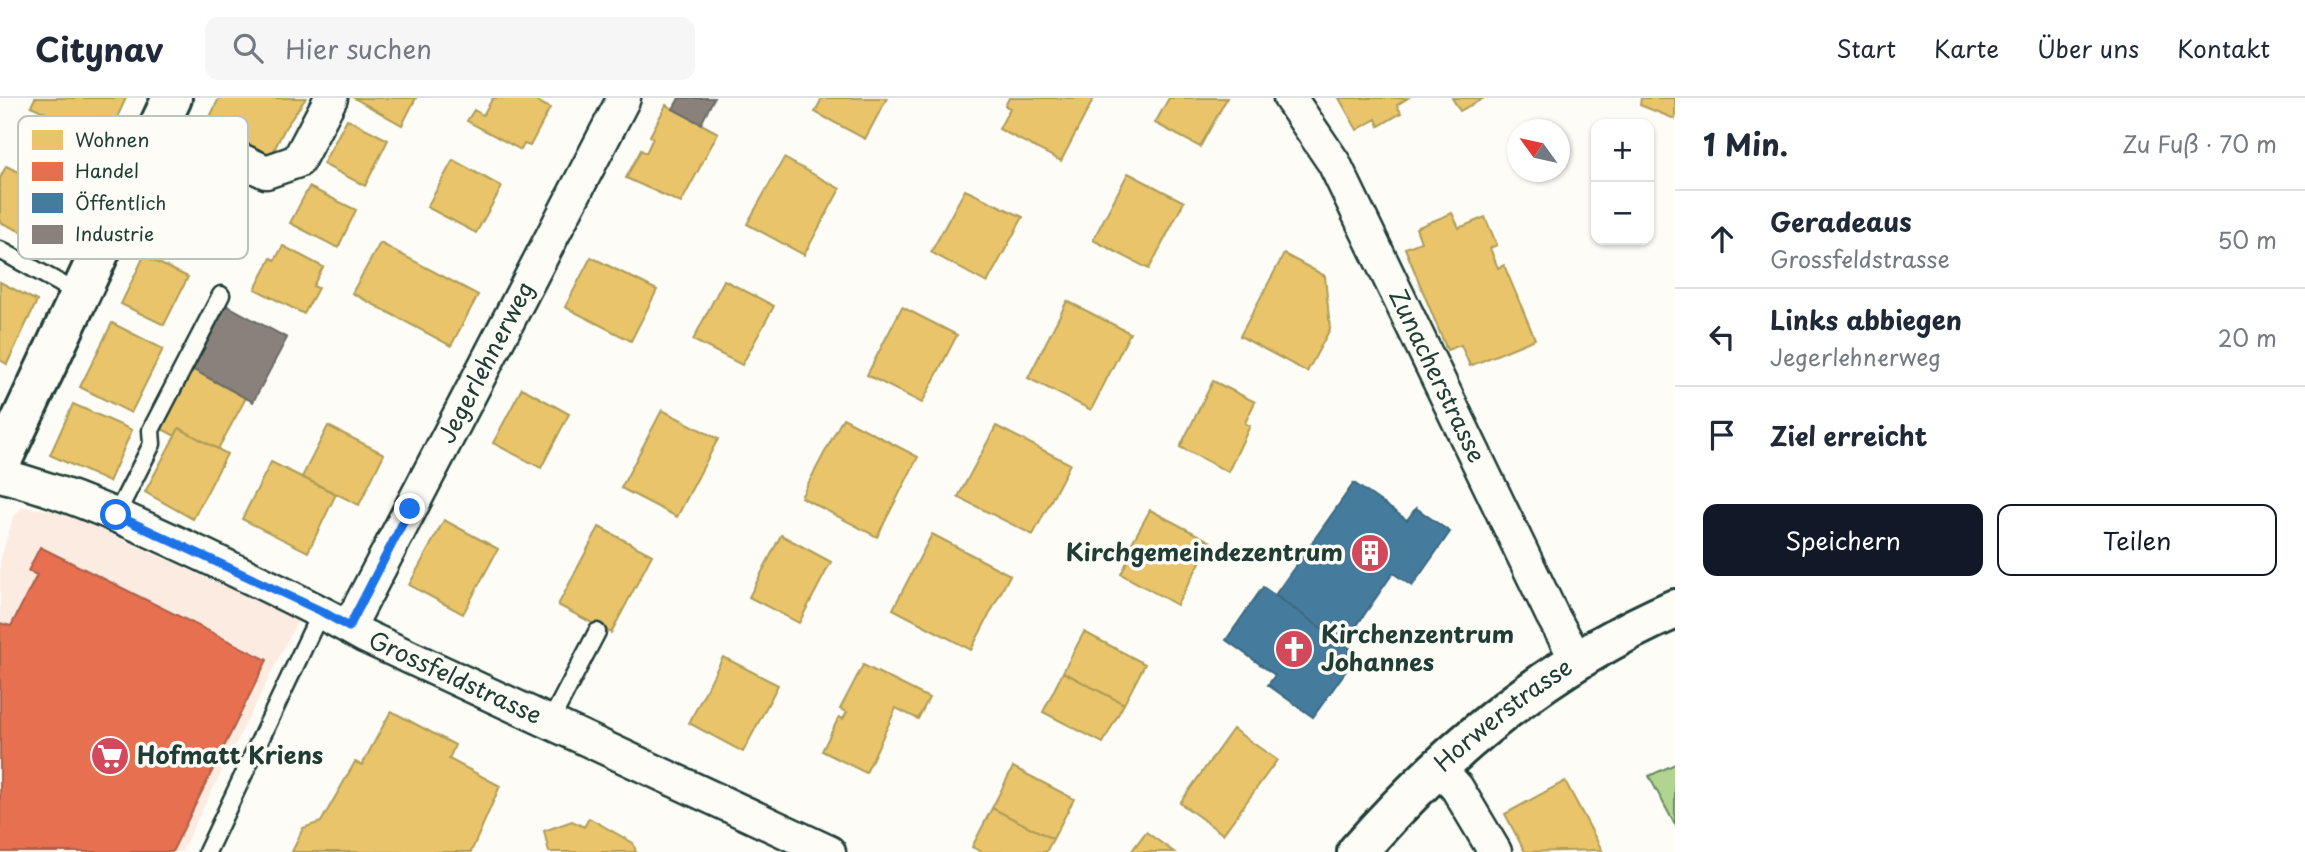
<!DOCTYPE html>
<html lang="de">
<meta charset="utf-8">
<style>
:root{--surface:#fff;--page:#f6f6f7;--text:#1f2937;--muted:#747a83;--line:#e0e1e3;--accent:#111827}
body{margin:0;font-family:"Playpen Sans",sans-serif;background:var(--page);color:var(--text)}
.controls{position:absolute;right:21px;top:21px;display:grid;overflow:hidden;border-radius:14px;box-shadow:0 2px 5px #0004}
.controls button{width:63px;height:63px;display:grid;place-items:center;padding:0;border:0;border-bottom:2px solid var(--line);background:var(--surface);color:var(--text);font:35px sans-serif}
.compass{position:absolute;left:1507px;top:21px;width:63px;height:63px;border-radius:50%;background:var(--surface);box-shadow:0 2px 5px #0004;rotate:303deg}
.stop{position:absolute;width:21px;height:21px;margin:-16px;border:5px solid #1a73e8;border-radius:50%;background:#fff}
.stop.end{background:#1a73e8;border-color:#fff;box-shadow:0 2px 7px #0008}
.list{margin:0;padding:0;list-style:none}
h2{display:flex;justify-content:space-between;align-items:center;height:91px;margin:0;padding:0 28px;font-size:30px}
h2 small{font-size:23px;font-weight:400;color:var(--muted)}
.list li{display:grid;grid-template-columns:46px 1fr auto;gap:21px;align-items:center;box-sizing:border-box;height:98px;padding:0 28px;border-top:2px solid var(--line)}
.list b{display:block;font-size:26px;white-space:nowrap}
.list p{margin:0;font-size:23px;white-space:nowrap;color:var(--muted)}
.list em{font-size:23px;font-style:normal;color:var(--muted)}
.actions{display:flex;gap:14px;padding:21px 28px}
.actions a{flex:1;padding:16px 0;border:2px solid var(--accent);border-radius:14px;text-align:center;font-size:24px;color:var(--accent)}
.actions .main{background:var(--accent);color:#fff}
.icon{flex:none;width:38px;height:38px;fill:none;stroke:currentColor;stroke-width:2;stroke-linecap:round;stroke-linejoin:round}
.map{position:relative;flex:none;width:1675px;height:754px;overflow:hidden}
header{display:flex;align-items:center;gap:42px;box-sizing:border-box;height:98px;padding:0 35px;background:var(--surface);border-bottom:2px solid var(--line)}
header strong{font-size:33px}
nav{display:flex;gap:38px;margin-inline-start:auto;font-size:24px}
.search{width:490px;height:63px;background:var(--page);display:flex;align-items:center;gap:18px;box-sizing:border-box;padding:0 24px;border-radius:14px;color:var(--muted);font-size:26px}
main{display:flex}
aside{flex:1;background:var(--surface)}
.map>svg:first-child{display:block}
</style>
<header>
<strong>Citynav</strong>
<div class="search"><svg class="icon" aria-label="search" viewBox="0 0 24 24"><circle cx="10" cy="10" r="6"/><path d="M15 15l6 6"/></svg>Hier suchen</div>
<nav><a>Start</a><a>Karte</a><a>Über uns</a><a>Kontakt</a></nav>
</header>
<main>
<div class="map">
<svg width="1675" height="754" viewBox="0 0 1675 754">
<rect width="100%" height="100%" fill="#fdfcf7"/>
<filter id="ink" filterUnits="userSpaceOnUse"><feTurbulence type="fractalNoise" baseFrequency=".0143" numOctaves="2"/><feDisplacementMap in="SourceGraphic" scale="14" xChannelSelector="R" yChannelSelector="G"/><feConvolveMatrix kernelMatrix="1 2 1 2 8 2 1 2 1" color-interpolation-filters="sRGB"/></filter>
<g filter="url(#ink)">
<!-- built -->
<path fill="#fcebe1" d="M 22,409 L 62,414 L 298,522 L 181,754 L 0,754 L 0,463 L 13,420 Z"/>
<!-- green -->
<path fill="#b1d590" stroke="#688962" stroke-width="2" d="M 1675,666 L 1675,727 L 1649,678 Z"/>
<!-- homes -->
<path fill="#e9c46a" stroke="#ac9c5a" stroke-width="2" d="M 35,0 L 126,0 L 108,39 L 92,32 L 90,36 L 31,8 Z
M 219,0 L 306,0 L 285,30 L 271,58 L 204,32 Z
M 354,0 L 416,0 L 402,27 Z
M 493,0 L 531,0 L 550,10 L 530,48 L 524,46 L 521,52 L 467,23 L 474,12 L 483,17 Z
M 822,0 L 887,0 L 865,41 L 815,14 Z
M 1009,0 L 1094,0 L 1061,63 L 999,31 L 1010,10 L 1005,8 Z
M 1169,0 L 1227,0 L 1200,49 L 1155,25 Z
M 1339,0 L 1408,0 L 1397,7 L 1401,15 L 1379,28 L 1376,21 L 1357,32 Z
M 1452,0 L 1484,0 L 1460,13 Z
M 1641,0 L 1675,0 L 1675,21 L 1640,7 Z
M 666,7 L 718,35 L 681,105 L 626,80 L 641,52 L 646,55 L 653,40 L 650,38 Z
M 347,21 L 388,42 L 365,88 L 323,66 Z
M 784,60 L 840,91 L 804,157 L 747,126 Z
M 453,62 L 502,89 L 476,135 L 427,109 Z
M 6,68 L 63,94 L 41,143 L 0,124 L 0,80 Z
M 1128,75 L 1184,104 L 1149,171 L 1093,142 Z
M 309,89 L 356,112 L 338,150 L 290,125 Z
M 965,92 L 1023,119 L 987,185 L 931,154 Z
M 1452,115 L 1459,130 L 1485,119 L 1497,147 L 1490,150 L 1498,170 L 1504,167 L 1535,241 L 1470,268 L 1461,247 L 1447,252 L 1405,150 L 1421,144 L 1416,130 Z
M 380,145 L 478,197 L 451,248 L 352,195 Z
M 283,148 L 323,169 L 313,188 L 318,190 L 304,216 L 255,191 L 271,160 L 275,162 Z
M 1284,156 L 1325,178 L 1330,231 L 1307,274 L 1240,238 Z
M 144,158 L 188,179 L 164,227 L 121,206 Z
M 591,159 L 657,192 L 631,243 L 565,209 Z
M 724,182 L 774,208 L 742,267 L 693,242 Z
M 0,184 L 37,203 L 7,266 L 0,262 Z
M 1067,203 L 1130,235 L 1091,312 L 1028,280 Z
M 902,209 L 957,237 L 922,305 L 867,277 Z
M 112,225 L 163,251 L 131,315 L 80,289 Z
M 192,271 L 246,300 L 218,351 L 179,330 L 175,338 L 160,330 Z
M 1213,283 L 1255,304 L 1245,325 L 1250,328 L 1228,374 L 1180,349 Z
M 522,290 L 569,316 L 541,370 L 493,345 Z
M 73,306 L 132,332 L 109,384 L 50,357 Z
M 662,312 L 718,341 L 677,419 L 621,390 Z
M 843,320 L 918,359 L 877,439 L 801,399 Z
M 328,328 L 384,356 L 359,407 L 302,379 Z
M 996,328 L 1070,366 L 1033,437 L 958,399 Z
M 179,330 L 227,356 L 193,421 L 145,394 Z
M 271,364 L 336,396 L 308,454 L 242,421 Z
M 1150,412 L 1211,444 L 1177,507 L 1121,476 L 1132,454 L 1128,452 Z
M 444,422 L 498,451 L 463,516 L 409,487 Z
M 599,429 L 652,457 L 611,535 L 558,507 Z
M 932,436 L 1010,477 L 971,552 L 893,511 Z
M 781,437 L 831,464 L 799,525 L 749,499 Z
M 1084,534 L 1145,566 L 1124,606 L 1063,574 Z
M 723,559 L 778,587 L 743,654 L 689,625 Z
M 863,567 L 929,600 L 918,621 L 896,610 L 866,675 L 822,653 L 839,619 L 843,621 L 847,614 L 840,611 Z
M 1063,574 L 1124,606 L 1103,645 L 1043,614 Z
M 391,613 L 455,647 L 449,661 L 500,688 L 471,754 L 292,754 L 303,730 L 321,724 L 355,664 L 362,667 Z
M 1233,631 L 1277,662 L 1223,736 L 1180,705 Z
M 1013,669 L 1074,701 L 1053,741 L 992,710 Z
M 1565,683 L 1602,752 L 1525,754 L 1505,716 Z
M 992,710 L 1053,741 L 1046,754 L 982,754 L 972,749 Z
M 589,720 L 633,745 L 636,754 L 549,754 L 544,733 L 572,723 L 584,729 Z
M 1146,734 L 1174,754 L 1131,754 Z"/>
<!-- shops -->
<path fill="#e76f51" stroke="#ab6048" stroke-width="2" d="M 40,449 L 267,562 L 172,754 L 0,754 L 0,525 L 11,528 L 37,477 L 28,473 Z"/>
<!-- public -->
<path fill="#457b9d" stroke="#3a687e" stroke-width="2" d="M 1354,385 L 1407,422 L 1416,410 L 1450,434 L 1412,488 L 1393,475 L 1344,546 L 1275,497 Z
M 1263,489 L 1358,556 L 1313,619 L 1268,587 L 1275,577 L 1226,542 Z"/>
<!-- industry -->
<path fill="#8a817c" stroke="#6a6d66" stroke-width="2" d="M 679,0 L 714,0 L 701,26 L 673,11 Z
M 226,207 L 287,240 L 253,304 L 192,271 Z"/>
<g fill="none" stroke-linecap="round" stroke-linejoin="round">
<defs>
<path id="lane" d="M 0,152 L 81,197
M 116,417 L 152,346 L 151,332 L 221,197
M 550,624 L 597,534
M 207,754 L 321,513"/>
<g id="street">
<path id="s1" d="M 1290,0 L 1334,65 L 1552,517 L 1576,560"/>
<path d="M 161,24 L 266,74 L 298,63 L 331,0"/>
<path id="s2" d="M 0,377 C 71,395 137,426 203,457 C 257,483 312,508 364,538 L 829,754"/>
<path id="s3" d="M 349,529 L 624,0"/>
<path d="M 1438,669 L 1457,690 L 1495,754"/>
</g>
<g id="secondary">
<path id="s4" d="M 1357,754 C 1446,652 1550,565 1675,511"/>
</g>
<path id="primary" d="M 0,367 L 172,0"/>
</defs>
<!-- lane casing -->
<use href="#lane" stroke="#1f3d34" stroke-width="21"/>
<!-- street casing -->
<use href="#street" stroke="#1f3d34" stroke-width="37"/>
<!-- secondary casing -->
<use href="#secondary" stroke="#1f3d34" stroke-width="44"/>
<!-- primary casing -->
<use href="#primary" stroke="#1f3d34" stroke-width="44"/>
<!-- lane -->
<use href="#lane" stroke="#fdfcf7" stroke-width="16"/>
<!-- street -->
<use href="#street" stroke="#fdfcf7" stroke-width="32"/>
<!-- secondary -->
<use href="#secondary" stroke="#fdfcf7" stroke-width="38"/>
<!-- primary -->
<use href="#primary" stroke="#fdfcf7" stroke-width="38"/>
</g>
</g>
<g fill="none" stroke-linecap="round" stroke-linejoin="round" filter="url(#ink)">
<!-- route -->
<path stroke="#1a73e8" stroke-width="9" d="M 116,417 L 321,513 L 349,529 L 410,411"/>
</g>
<!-- icons -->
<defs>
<symbol id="building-disc" viewBox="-11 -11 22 22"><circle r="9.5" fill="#d1495b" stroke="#fdfcf7"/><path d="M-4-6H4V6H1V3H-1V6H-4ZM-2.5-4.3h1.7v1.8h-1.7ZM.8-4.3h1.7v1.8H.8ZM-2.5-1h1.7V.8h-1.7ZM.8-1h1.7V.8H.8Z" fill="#fff"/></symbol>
<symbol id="church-disc" viewBox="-11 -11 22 22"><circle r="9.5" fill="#d1495b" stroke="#fdfcf7"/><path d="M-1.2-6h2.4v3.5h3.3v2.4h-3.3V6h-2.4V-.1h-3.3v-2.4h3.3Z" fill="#fff"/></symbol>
<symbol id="supermarket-disc" viewBox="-11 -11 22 22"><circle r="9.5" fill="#d1495b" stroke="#fdfcf7"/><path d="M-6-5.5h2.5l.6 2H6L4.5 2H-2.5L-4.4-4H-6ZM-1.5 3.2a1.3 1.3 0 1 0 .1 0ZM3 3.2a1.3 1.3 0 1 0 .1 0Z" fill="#fff"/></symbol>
</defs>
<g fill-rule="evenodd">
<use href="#building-disc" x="1348" y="433" width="44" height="44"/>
<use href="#church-disc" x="1272" y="529" width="44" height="44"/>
<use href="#supermarket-disc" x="88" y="636" width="44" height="44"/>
</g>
<g text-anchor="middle" stroke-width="7" stroke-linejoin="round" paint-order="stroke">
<!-- street labels -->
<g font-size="24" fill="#1f3d34" stroke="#fdfcf7">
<text dy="8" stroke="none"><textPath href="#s3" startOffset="298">Jegerlehnerweg</textPath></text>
<text dy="8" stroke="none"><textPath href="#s1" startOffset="315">Zunacherstrasse</textPath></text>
<text dy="8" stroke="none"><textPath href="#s2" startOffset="499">Grossfeldstrasse</textPath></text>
<text dy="8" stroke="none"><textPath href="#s4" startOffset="201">Horwerstrasse</textPath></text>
</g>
<!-- poi labels -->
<g font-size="24" font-weight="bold" fill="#1f3d34" stroke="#fdfcf7" text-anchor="start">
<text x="1343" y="463" text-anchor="end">Kirchgemeindezentrum</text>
<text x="1321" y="545">Kirchenzentrum<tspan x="1321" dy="28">Johannes</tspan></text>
<text x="137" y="666">Hofmatt Kriens</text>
</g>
</g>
<!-- legend -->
<rect x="18" y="18" width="230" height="143" rx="10" fill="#fdfcf7" stroke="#bac3bc" stroke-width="2"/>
<rect x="32" y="32" width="31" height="20" fill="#e9c46a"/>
<rect x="32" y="64" width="31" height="19" fill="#e76f51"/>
<rect x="32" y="95" width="31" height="20" fill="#457b9d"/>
<rect x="32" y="127" width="31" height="19" fill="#8a817c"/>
<g font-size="19" fill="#1f3d34">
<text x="75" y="49">Wohnen</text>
<text x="75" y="80">Handel</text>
<text x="75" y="112">Öffentlich</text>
<text x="75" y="143">Industrie</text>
</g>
</svg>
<div class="controls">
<button>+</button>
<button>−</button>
</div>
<svg class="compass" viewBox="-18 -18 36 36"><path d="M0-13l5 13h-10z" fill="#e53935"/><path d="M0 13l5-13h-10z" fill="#747a83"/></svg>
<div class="stop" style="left:116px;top:417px"></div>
<div class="stop end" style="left:410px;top:411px"></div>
</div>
<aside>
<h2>1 Min.<small>Zu Fuß · 70 m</small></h2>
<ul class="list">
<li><svg class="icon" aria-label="ahead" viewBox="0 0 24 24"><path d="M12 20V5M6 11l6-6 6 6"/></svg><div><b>Geradeaus</b><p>Grossfeldstrasse</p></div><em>50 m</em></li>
<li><svg class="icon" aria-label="left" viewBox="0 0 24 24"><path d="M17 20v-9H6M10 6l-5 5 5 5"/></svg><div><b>Links abbiegen</b><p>Jegerlehnerweg</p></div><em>20 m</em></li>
<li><svg class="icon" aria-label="arrive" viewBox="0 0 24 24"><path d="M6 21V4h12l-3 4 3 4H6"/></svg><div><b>Ziel erreicht</b></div></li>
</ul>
<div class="actions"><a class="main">Speichern</a><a>Teilen</a></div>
</aside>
</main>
